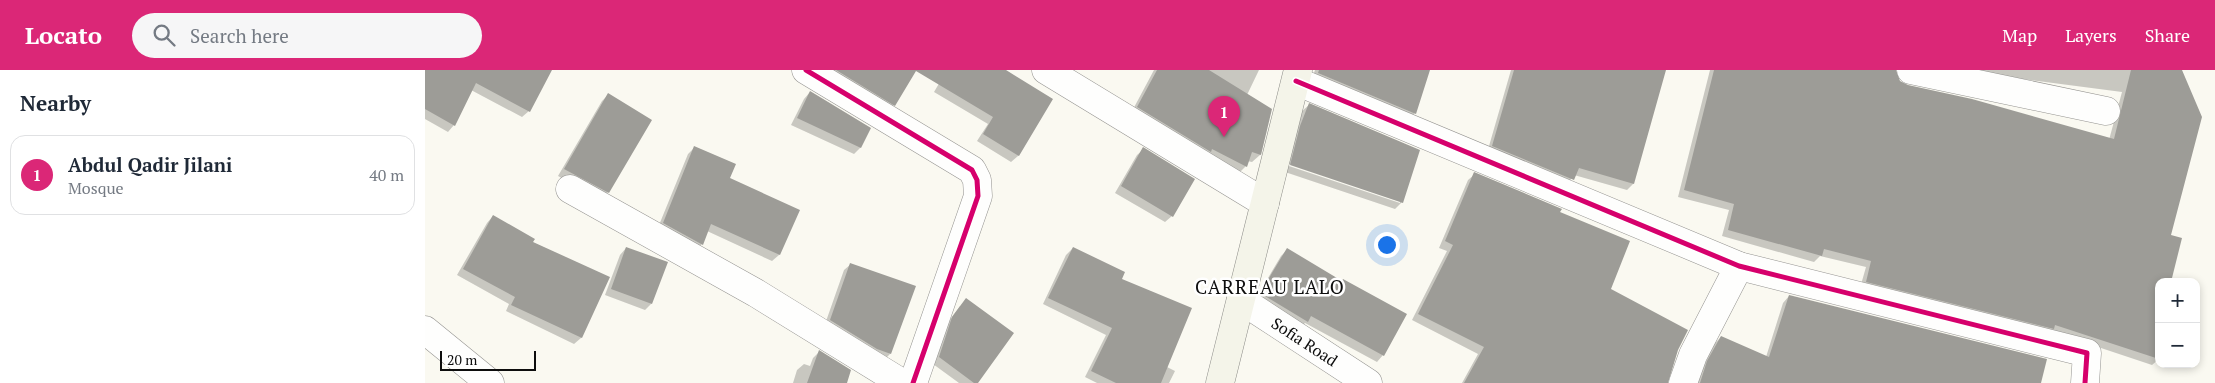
<!DOCTYPE html>
<meta charset="utf-8">
<style>
:root{--surface:#fff;--page:#f6f6f7;--text:#1f2937;--muted:#747a83;--line:#e0e1e3;--accent:#db2777}
body{margin:0;font-family:"PT Serif",serif;background:var(--page);color:var(--text)}
.controls{position:absolute;right:15px;bottom:15px;display:grid;overflow:hidden;border-radius:10px;box-shadow:0 2px 8px #0003}
.controls button{width:45px;height:45px;display:grid;place-items:center;padding:0;border:0;border-bottom:1px solid var(--line);background:var(--surface);color:var(--text);font:25px sans-serif}
.scale{position:absolute;left:15px;bottom:12px;width:96px;box-sizing:border-box;padding-left:5px;border:2px solid #0d0d0d;border-top:0;font-size:14px;line-height:18px;white-space:nowrap;color:#0d0d0d;-webkit-text-stroke:4px #fff;paint-order:stroke}
.you{position:absolute;left:961px;top:174px;width:18px;height:18px;margin:-12px;border:4px solid #fff;border-radius:50%;background:#1a73e8;box-shadow:0 0 0 8px #1a73e833}
.badge{display:grid;place-items:center;width:32px;height:32px;border-radius:50%;background:var(--accent);color:#fff;font-size:16px;font-weight:700}
.pin{position:absolute;translate:-50% -41px;filter:drop-shadow(0 1px 2px #0008)}
.pin::after{content:'';position:absolute;top:26px;width:18px;height:15px;background:inherit;clip-path:polygon(0 0,100% 0,50% 100%)}
.list{margin:0;padding:0;list-style:none}
h2{display:flex;justify-content:space-between;align-items:center;height:65px;margin:0;padding:0 20px;font-size:21px}
h2 small{font-size:16px;font-weight:400;color:var(--muted)}
.list li{display:grid;grid-template-columns:32px 1fr auto;gap:15px;align-items:center;box-sizing:border-box;height:80px;margin:0 10px 10px;padding:0 10px;border:1px solid var(--line);border-radius:15px}
.list b{display:block;font-size:19px;white-space:nowrap}
.list p{margin:0;font-size:16px;white-space:nowrap;color:var(--muted)}
.list em{font-size:16px;font-style:normal;color:var(--muted)}
.icon{flex:none;width:28px;height:28px;fill:none;stroke:currentColor;stroke-width:2;stroke-linecap:round;stroke-linejoin:round}
.map{position:relative;flex:none;width:1790px;height:313px;overflow:hidden}
header{display:flex;align-items:center;gap:30px;box-sizing:border-box;height:70px;padding:0 25px;background:var(--accent);color:#fff}
header strong{font-size:24px}
nav{display:flex;gap:28px;margin-inline-start:auto;font-size:18px}
.search{width:350px;height:45px;background:var(--page);display:flex;align-items:center;gap:12px;box-sizing:border-box;padding:0 18px;border-radius:28px;color:var(--muted);font-size:19px}
main{display:flex}
aside{flex:1;background:var(--surface)}
.map>svg:first-child{display:block}
</style>
<header>
<strong>Locato</strong>
<div class="search"><svg class="icon" aria-label="search" viewBox="0 0 24 24"><circle cx="10" cy="10" r="6"/><path d="M15 15l6 6"/></svg>Search here</div>
<nav><a>Map</a><a>Layers</a><a>Share</a></nav>
</header>
<main>
<aside>
<h2>Nearby<small></small></h2>
<ul class="list">
<li><span class="badge">1</span><div><b>Abdul Qadir Jilani</b><p>Mosque</p></div><em>40 m</em></li>
</ul>
</aside>
<div class="map">
<svg width="1790" height="313" viewBox="0 0 1790 313">
<rect width="100%" height="100%" fill="#faf9f1"/>
<!-- shadow -->
<path fill="#0003" d="M 0,0 L 126,0 L 104,41 L 97,47 L 46,20 L 29,55 L 23,62 L 0,49 Z
M 395,0 L 490,0 L 469,35 L 463,41 Z
M 522,0 L 576,0 L 627,29 L 593,86 L 586,92 L 552,71 L 563,54 L 509,22 Z
M 729,0 L 834,0 L 822,25 L 846,40 L 835,85 L 827,92 L 822,91 L 821,96 L 813,104 L 705,45 Z
M 890,0 L 1004,0 L 990,43 L 982,51 L 886,11 Z
M 1086,0 L 1240,0 L 1208,114 L 1202,120 L 1149,105 L 1141,116 L 1062,83 Z
M 1285,0 L 1470,0 L 1474,12 L 1482,16 L 1684,70 L 1697,22 L 1527,0 L 1756,0 L 1734,212 L 1734,289 L 1727,295 L 1625,261 L 1435,218 L 1441,197 L 1395,186 L 1389,192 L 1297,166 L 1304,140 L 1253,127 Z
M 385,22 L 445,58 L 435,78 L 429,84 L 366,55 L 379,29 Z
M 183,25 L 183,122 L 177,129 L 133,106 L 177,31 Z
M 884,35 L 977,132 L 970,139 L 860,102 L 861,95 L 975,133 L 975,131 L 862,93 L 877,41 Z
M 269,78 L 303,109 L 373,141 L 354,185 L 347,191 L 282,161 L 277,174 L 271,180 L 232,160 L 263,84 Z
M 719,79 L 747,146 L 740,152 L 690,123 L 712,85 Z
M 1050,104 L 1133,143 L 1184,220 L 1252,279 L 1111,313 L 1037,313 L 1053,284 L 987,250 L 1022,181 L 1014,178 L 1043,110 Z
M 68,146 L 107,172 L 183,208 L 156,268 L 149,274 L 81,241 L 84,234 L 32,205 L 62,153 Z
M 201,178 L 226,234 L 220,240 L 180,225 L 195,185 Z
M 648,178 L 696,209 L 742,297 L 750,301 L 744,313 L 672,313 L 660,307 L 681,265 L 618,234 L 641,185 Z
M 862,180 L 958,285 L 952,292 L 880,253 L 875,258 L 830,230 L 856,186 Z
M 426,194 L 465,284 L 459,290 L 399,257 L 419,200 Z
M 1364,226 L 1615,313 L 1271,313 L 1289,274 L 1296,267 L 1341,287 L 1358,233 Z
M 535,236 L 551,313 L 534,313 L 508,294 L 521,255 Z
M 394,282 L 421,313 L 368,313 L 372,300 L 379,294 L 385,296 L 388,288 Z"/>
<!-- building -->
<path fill="#9d9c97" d="M 0,0 L 127,0 L 105,42 L 51,13 L 30,56 L 0,39 Z
M 411,0 L 581,0 L 628,29 L 594,86 L 558,64 L 568,47 L 491,1 L 470,36 Z
M 732,0 L 784,0 L 847,39 L 836,85 L 827,82 L 822,97 L 787,79 L 786,82 L 712,37 Z
M 894,0 L 1005,0 L 991,44 L 893,3 Z
M 1089,0 L 1241,0 L 1209,114 L 1154,98 L 1149,110 L 1067,76 Z
M 1289,0 L 1471,0 L 1475,11 L 1483,15 L 1547,29 L 1689,69 L 1706,0 L 1757,0 L 1777,47 L 1746,165 L 1757,168 L 1746,212 L 1734,212 L 1734,289 L 1630,255 L 1629,259 L 1441,212 L 1446,191 L 1399,179 L 1397,186 L 1303,160 L 1309,134 L 1259,120 Z
M 385,21 L 446,58 L 436,78 L 372,48 Z
M 183,23 L 227,50 L 184,123 L 139,99 Z
M 884,33 L 995,80 L 978,133 L 865,95 L 875,56 Z
M 269,76 L 311,94 L 305,108 L 375,140 L 355,185 L 286,154 L 278,175 L 238,153 Z
M 718,77 L 770,109 L 748,147 L 696,116 Z
M 1049,102 L 1137,139 L 1135,142 L 1205,171 L 1186,219 L 1263,260 L 1253,280 L 1243,313 L 1039,313 L 1059,277 L 993,244 L 1028,175 L 1020,171 Z
M 68,145 L 110,169 L 108,172 L 185,207 L 157,268 L 86,235 L 90,227 L 38,199 Z
M 201,177 L 243,192 L 227,234 L 186,219 Z
M 648,177 L 700,202 L 697,209 L 767,238 L 736,313 L 691,313 L 666,301 L 687,258 L 623,228 Z
M 862,178 L 917,211 L 918,209 L 982,244 L 959,286 L 886,246 L 883,252 L 835,223 Z
M 425,193 L 491,216 L 466,284 L 452,279 L 405,250 Z
M 1364,225 L 1622,289 L 1616,313 L 1275,313 L 1282,291 L 1296,266 L 1344,287 Z
M 541,228 L 589,263 L 553,313 L 549,313 L 514,287 L 527,247 Z
M 394,280 L 426,300 L 422,313 L 382,313 Z"/>
<g fill="none" stroke-linecap="round" stroke-linejoin="round">
<defs>
<g id="minor">
<path d="M 381,0 L 547,100 L 552,110 L 553,126 L 488,313"/>
<path d="M 621,0 L 840,133"/>
<path d="M 1486,0 L 1681,41"/>
<path d="M 871,11 L 1314,196 L 1662,283 L 1660,313"/>
<path d="M 145,119 L 331,223 L 477,313"/>
<path id="s1" d="M 816,230 L 943,313"/>
<path d="M 0,260 L 65,313"/>
<path d="M 1258,313 L 1268,285 L 1314,196"/>
</g>
<path id="secondary" d="M 795,313 L 873,0"/>
</defs>
<!-- minor casing -->
<use href="#minor" stroke="#949390" stroke-width="29"/>
<!-- secondary casing -->
<use href="#secondary" stroke="#8a8a86" stroke-width="29"/>
<!-- minor -->
<use href="#minor" stroke="#fefefd" stroke-width="28"/>
<!-- secondary -->
<use href="#secondary" stroke="#f4f4e9" stroke-width="28"/>
<defs>
<path id="cycleway" d="M 381,0 L 547,100 L 552,110 L 553,126 L 488,313
M 871,11 L 1314,196 L 1662,283 L 1660,313"/>
</defs>
<!-- cycleway casing -->
<use href="#cycleway" stroke="#fff" stroke-width="8"/>
<!-- cycleway -->
<use href="#cycleway" stroke="#d6006c" stroke-width="5"/>
</g>
<g text-anchor="middle" stroke-width="5" stroke-linejoin="round" paint-order="stroke">
<!-- street labels -->
<g font-size="16" fill="#0d0d0d" stroke="#fff">
<text dy="6" stroke="none"><textPath href="#s1" startOffset="76">Sofia Road</textPath></text>
</g>
<!-- quarter labels -->
<g font-size="19" letter-spacing="1" fill="#0d0d0d" stroke="#fff">
<text x="845" y="224">CARREAU LALO</text>
</g>
</g>
</svg>
<div class="controls">
<button>+</button>
<button>−</button>
</div>
<div class="scale">20 m</div>
<div class="you"></div>
<div class="pin badge" style="left:799px;top:67px">1</div>
</div>
</main>
